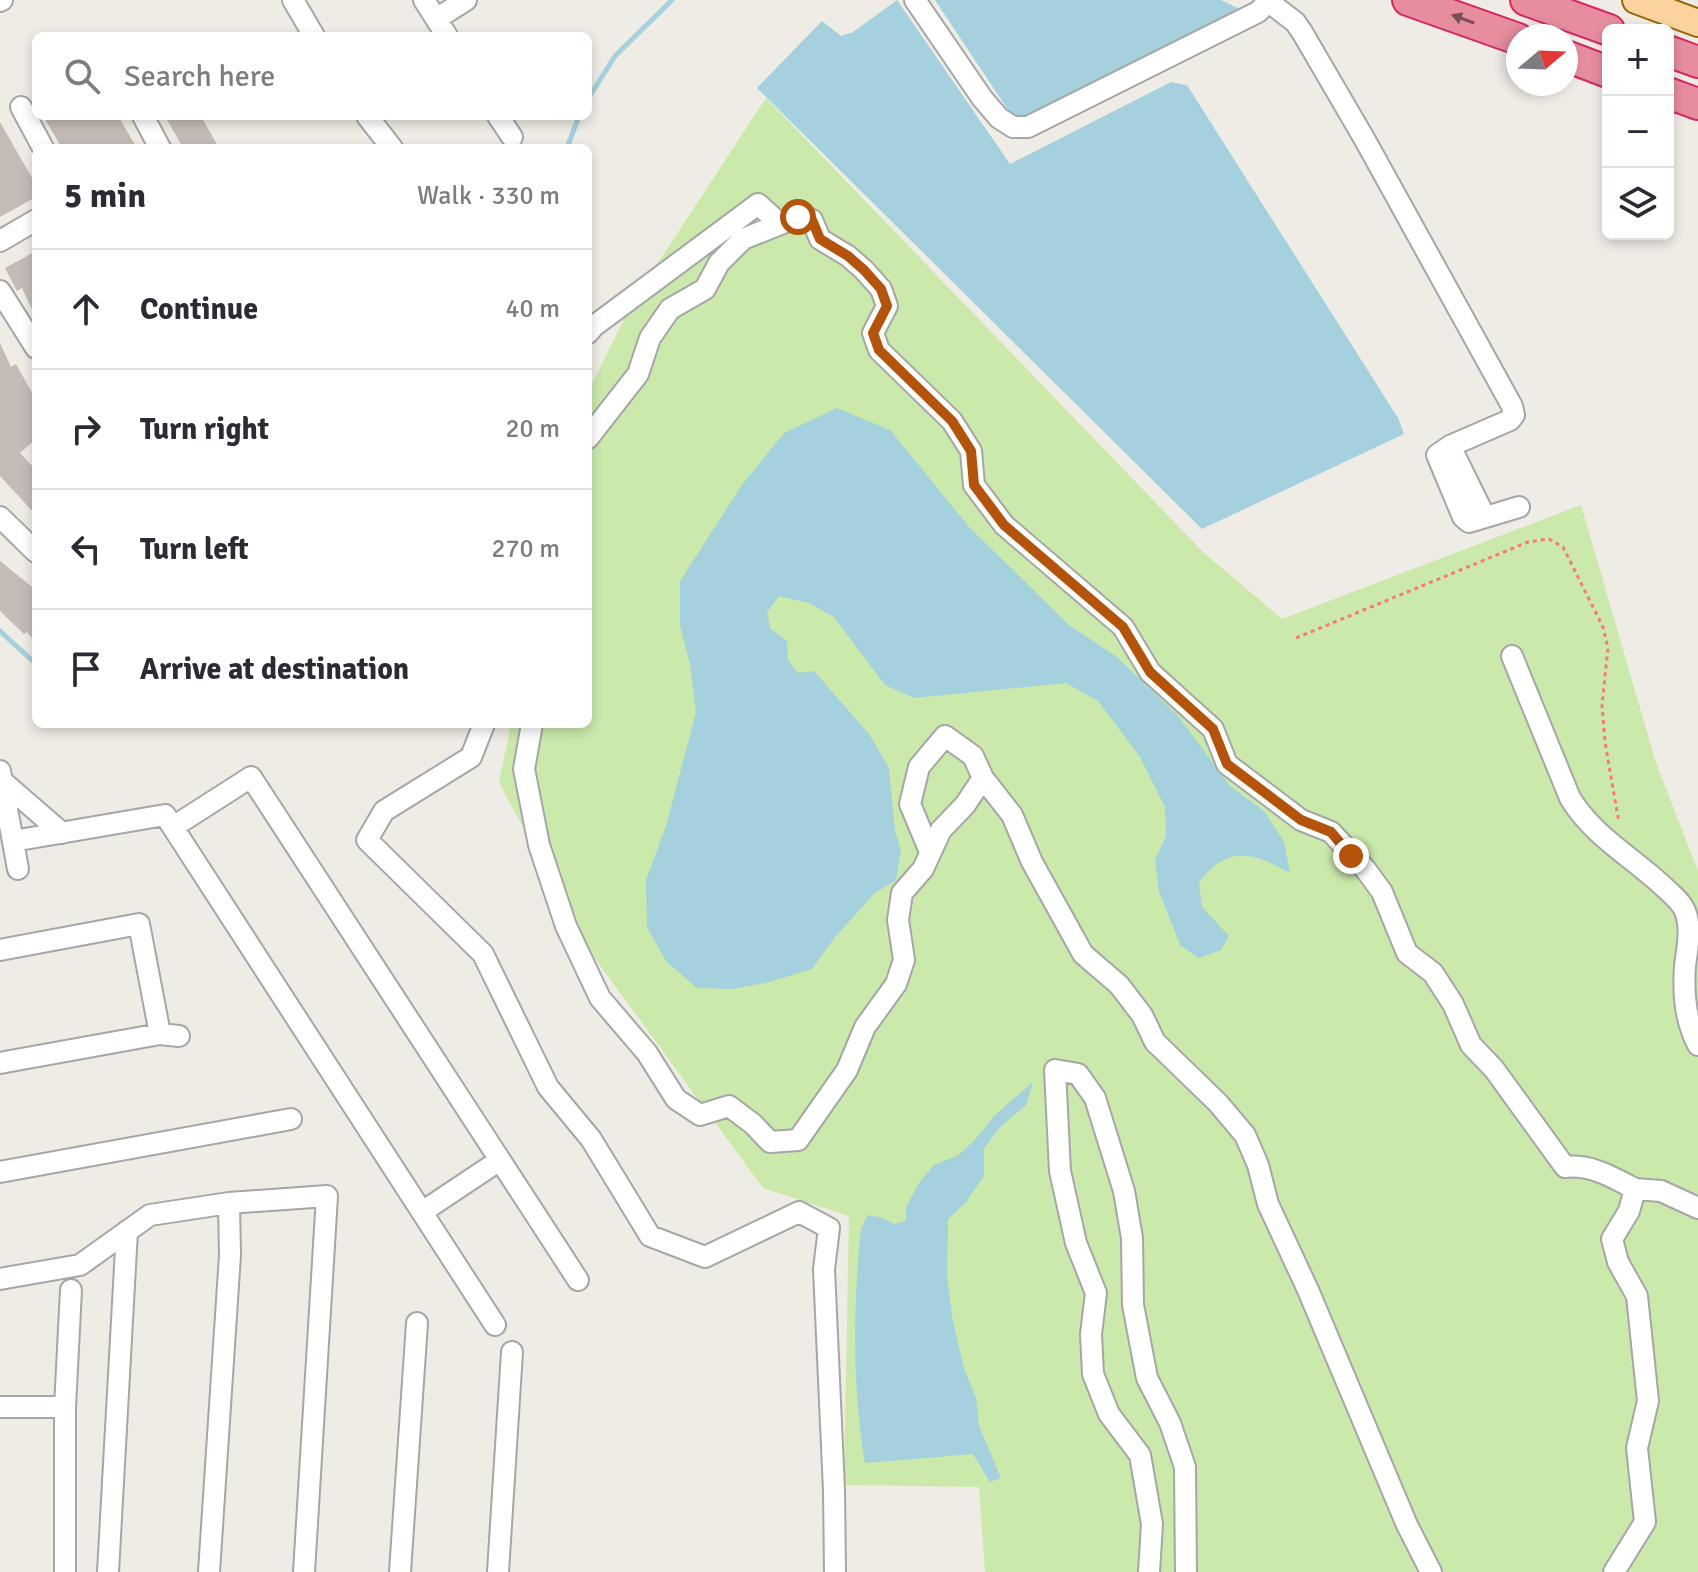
<!DOCTYPE html>
<meta charset="utf-8">
<style>
:root{--surface:#fff;--page:#f2f2f3;--text:#2b2b33;--muted:#7c7c81;--line:#e1e1e2}
body{margin:0;font-family:Signika,sans-serif;background:var(--page);color:var(--text)}
.controls{position:absolute;right:24px;top:24px;display:grid;overflow:hidden;border-radius:12px;box-shadow:0 4px 12px #0003}
.controls button{width:72px;height:72px;display:grid;place-items:center;padding:0;border:0;border-bottom:2px solid var(--line);background:var(--surface);color:var(--text);font:40px sans-serif}
.compass{position:absolute;left:1506px;top:24px;width:72px;height:72px;border-radius:50%;background:var(--surface);box-shadow:0 4px 12px #0003;rotate:71deg}
.stop{position:absolute;width:24px;height:24px;margin:-18px;border:6px solid #b45309;border-radius:50%;background:#fff}
.stop.end{background:#b45309;border-color:#fff;box-shadow:0 2px 8px #0008}
.list{margin:0;padding:0;list-style:none}
h2{display:flex;justify-content:space-between;align-items:center;height:104px;margin:0;padding:0 32px;font-size:34px}
h2 small{font-size:26px;font-weight:400;color:var(--muted)}
.list li{display:grid;grid-template-columns:52px 1fr auto;gap:24px;align-items:center;box-sizing:border-box;height:120px;padding:0 32px;border-top:2px solid var(--line)}
.list b{display:block;font-size:30px;white-space:nowrap}
.list em{font-size:26px;font-style:normal;color:var(--muted)}
.icon{flex:none;width:44px;height:44px;fill:none;stroke:currentColor;stroke-width:2;stroke-linecap:round;stroke-linejoin:round}
.map{position:relative;flex:none;width:1698px;height:1572px;overflow:hidden}
.search{position:absolute;background:var(--surface);box-shadow:0 4px 12px #0003;left:32px;top:32px;width:560px;height:88px;display:flex;align-items:center;gap:20px;box-sizing:border-box;padding:0 28px;border-radius:12px;color:var(--muted);font-size:30px}
.panel{position:absolute;background:var(--surface);box-shadow:0 4px 12px #0003;left:32px;top:144px;width:560px;height:584px;border-radius:12px}
.map>svg:first-child{display:block}
</style>
<div class="map">
<svg width="1698" height="1572" viewBox="0 0 1698 1572">
<rect width="100%" height="100%" fill="#efece5"/>
<!-- grass -->
<path fill="#cae9ab" d="M 766,98 L 1203,552 L 1282,619 L 1581,505 L 1656,763 L 1698,871 L 1698,1572 L 985,1572 L 979,1487 L 844,1485 L 849,1216 L 763,1188 L 596,960 L 499,783 L 511,724 L 588,724 L 588,392 L 633,301 Z"/>
<!-- water -->
<path fill="#a5d0dd" d="M 897,0 L 1010,164 L 1171,82 L 1187,85 L 1398,418 L 1404,434 L 1202,529 L 757,88 L 822,21 L 841,36 L 853,32 Z
M 935,0 L 1221,0 L 1246,12 L 1031,119 L 1010,113 Z
M 837,408 L 890,430 L 970,528 L 1069,625 L 1117,657 L 1178,716 L 1230,786 L 1264,811 L 1284,842 L 1290,873 C 1254,852 1226,845 1199,883 L 1202,907 L 1229,936 L 1221,950 L 1199,958 L 1180,945 L 1159,891 L 1155,860 L 1166,836 L 1165,807 L 1140,757 L 1098,701 L 1066,683 L 914,698 L 885,685 L 834,617 L 809,603 L 779,596 L 767,612 L 770,628 L 787,641 L 788,660 L 798,673 L 814,671 L 869,734 L 889,768 L 895,831 L 901,850 L 896,880 L 875,893 L 835,937 L 812,969 L 766,983 L 732,989 L 697,988 L 666,961 L 647,927 L 646,880 L 666,826 L 696,712 L 690,664 L 680,626 L 680,581 L 742,485 L 784,433 Z
M 1033,1082 L 1026,1105 L 1000,1127 L 984,1148 L 984,1176 L 966,1202 L 948,1219 L 947,1276 L 953,1322 L 964,1368 L 976,1398 L 979,1426 L 1001,1478 L 990,1482 L 973,1454 L 865,1463 C 852,1384 853,1308 861,1228 L 868,1215 L 883,1218 L 894,1224 L 906,1221 L 906,1207 L 919,1183 L 934,1165 L 957,1156 L 974,1141 L 995,1115 Z"/>
<g fill="none" stroke-linecap="round" stroke-linejoin="round">
<!-- stream -->
<path stroke="#a5d0dd" stroke-width="5" d="M 588,99 L 615,56 L 672,0
M 567,148 L 579,116
M 0,631 L 36,664"/>
</g>
<!-- building -->
<path fill="#c4bcb4" d="M 43,116 L 118,116 L 137,148 L 62,148 Z
M 165,116 L 201,116 L 219,148 L 183,148 Z
M 0,122 L 36,185 L 36,197 L 0,217 Z
M 36,251 L 36,318 L 22,288 L 17,291 L 5,268 Z
M 0,343 L 11,367 L 16,364 L 36,400 L 36,439 L 20,453 L 36,470 L 36,515 L 0,476 Z
M 0,561 L 36,590 L 36,643 L 27,632 L 24,634 L 0,611 Z"/>
<g fill="none" stroke-linecap="round" stroke-linejoin="round">
<defs>
<path id="minor" d="M 293,0 L 314,36
M 424,0 L 447,36
M 915,0 L 982,98 L 999,118 L 1013,127 L 1028,127 L 1258,12 L 1270,0
M 0,1 L 2,0
M 1269,2 L 1295,22 L 1302,32 L 1365,140 L 1512,406 L 1514,415 L 1510,420 L 1450,446 L 1437,455 L 1463,517 L 1469,522 L 1519,507
M 436,19 L 466,0
M 21,107 L 43,148
M 143,116 L 160,148
M 367,116 L 392,148
M 498,116 L 512,137
M 0,241 L 36,220
M 0,291 L 36,348
M 588,333 L 594,326 L 758,204 L 780,224
M 588,438 L 638,374 L 650,338 L 670,309 L 705,289 L 719,263 L 743,239 L 798,217 L 812,220 L 820,239 L 848,256 L 864,270 L 881,289 L 887,306 L 873,333 L 879,350 L 952,421 L 971,451 L 974,485 L 1004,525 L 1123,627 L 1150,672 L 1213,729 L 1227,764 L 1301,820 L 1331,832 L 1366,870 L 1382,892 L 1407,953 L 1433,973 L 1453,1004 L 1471,1045 L 1494,1069 L 1565,1167 C 1591,1164 1612,1177 1635,1189
M 1450,446 L 1485,517
M 0,517 L 36,552
M 1512,656 L 1570,798 C 1593,836 1632,857 1664,887 C 1671,894 1681,901 1685,911 C 1692,928 1687,949 1685,966 C 1683,994 1685,1020 1698,1045
M 484,724 L 471,757 L 384,811 L 367,840 L 483,954 L 548,1087 L 591,1139 L 650,1236 L 705,1257 L 799,1212 L 829,1228 L 824,1269 L 834,1490 L 835,1572
M 532,724 L 524,769 L 539,845 L 566,926 L 600,998 L 647,1053 L 676,1099 L 700,1115 L 729,1106 L 753,1124 L 770,1142 L 798,1140 L 847,1070 L 865,1027 L 896,984 L 904,960 L 898,920 L 902,893 L 923,869 L 941,830 L 965,805 L 983,778 L 1012,815 L 1032,862 L 1083,954 L 1119,985 L 1142,1015 L 1155,1042 L 1218,1103 L 1245,1135 L 1258,1165 L 1268,1204 L 1308,1290 L 1407,1525 L 1431,1572
M 0,771 L 18,869
M 2,781 L 62,833
M 173,827 L 251,777 L 578,1280
M 13,841 L 165,815 L 495,1325
M 930,852 L 910,804 L 919,767 L 945,736 L 973,756 L 983,778
M 0,950 L 139,924 L 160,1034
M 0,1063 L 160,1034 L 179,1036
M 0,1172 L 291,1119
M 229,1203 L 327,1196 L 304,1572
M 422,1212 L 500,1160
M 0,1279 L 80,1265 L 150,1215 L 229,1203 L 230,1255 L 209,1572
M 0,1407 L 65,1407
M 65,1572 L 65,1407 L 71,1290
M 108,1572 L 127,1231
M 400,1572 L 417,1323
M 498,1572 L 512,1352
M 1149,1572 L 1152,1524 L 1140,1455 L 1109,1414 L 1093,1374 L 1091,1334 L 1096,1293 L 1076,1243 L 1060,1171 L 1055,1070 L 1078,1074 L 1095,1098 L 1124,1191 L 1132,1238 L 1133,1305 L 1147,1378 L 1170,1423 L 1185,1467 L 1186,1572
M 1614,1572 L 1645,1522 L 1637,1448 L 1648,1401 L 1637,1296 L 1618,1262 L 1612,1239 L 1629,1211 L 1635,1189 L 1661,1191 L 1698,1208"/>
<path id="major" d="M 1636,0 L 1698,23"/>
<path id="highway" d="M 1408,0 L 1518,39
M 1526,0 L 1609,30
M 1668,51 L 1698,62
M 1566,56 L 1608,72
M 1668,93 L 1698,104"/>
</defs>
<!-- minor casing -->
<use href="#minor" stroke="#a6a6a6" stroke-width="24"/>
<!-- major casing -->
<use href="#major" stroke="#986601" stroke-width="30"/>
<!-- highway casing -->
<use href="#highway" stroke="#da2563" stroke-width="34"/>
<!-- path -->
<path stroke="#f97b6c" stroke-width="3" stroke-dasharray="4 4" stroke-linecap="butt" d="M 1296,638 L 1528,542 L 1549,539 L 1563,547 L 1603,627 L 1608,648 L 1602,705 L 1605,742 L 1619,823"/>
<!-- minor -->
<use href="#minor" stroke="#fff" stroke-width="20"/>
<!-- major -->
<use href="#major" stroke="#fbd39e" stroke-width="26"/>
<!-- highway -->
<use href="#highway" stroke="#e68d9e" stroke-width="30"/>
</g>
<!-- one-way arrows -->
<defs><path id="oneway-solid" d="M-6-.8H1V-3.2L6.5 0L1 3.2V.8H-6Z" transform="scale(2)"/></defs>
<use fill="#795058" href="#oneway-solid" transform="translate(1463 19) rotate(-160)"/>
<g fill="none" stroke-linecap="round" stroke-linejoin="round">
<!-- route -->
<path stroke="#b45309" stroke-width="10" d="M 798,217 L 812,220 L 820,239 L 848,256 L 864,270 L 881,289 L 887,306 L 873,333 L 879,350 L 952,421 L 971,451 L 974,485 L 1004,525 L 1123,627 L 1150,672 L 1213,729 L 1227,764 L 1301,820 L 1331,832 L 1351,856"/>
</g>
</svg>
<div class="controls">
<button>+</button>
<button>−</button>
<button><svg class="icon" aria-label="layers" viewBox="0 0 24 24"><path d="M12 4l9 5-9 5-9-5zM3 14l9 5 9-5"/></svg></button>
</div>
<svg class="compass" viewBox="-18 -18 36 36"><path d="M0-13l5 13h-10z" fill="#e53935"/><path d="M0 13l5-13h-10z" fill="#7c7c81"/></svg>
<div class="stop" style="left:798px;top:217px"></div>
<div class="stop end" style="left:1351px;top:856px"></div>
<div class="search"><svg class="icon" aria-label="search" viewBox="0 0 24 24"><circle cx="10" cy="10" r="6"/><path d="M15 15l6 6"/></svg>Search here</div>
<section class="panel">
<h2>5 min<small>Walk · 330 m</small></h2>
<ul class="list">
<li><svg class="icon" aria-label="ahead" viewBox="0 0 24 24"><path d="M12 20V5M6 11l6-6 6 6"/></svg><div><b>Continue</b></div><em>40 m</em></li>
<li><svg class="icon" aria-label="right" viewBox="0 0 24 24"><path d="M7 20v-9h11M14 6l5 5-5 5"/></svg><div><b>Turn right</b></div><em>20 m</em></li>
<li><svg class="icon" aria-label="left" viewBox="0 0 24 24"><path d="M17 20v-9H6M10 6l-5 5 5 5"/></svg><div><b>Turn left</b></div><em>270 m</em></li>
<li><svg class="icon" aria-label="arrive" viewBox="0 0 24 24"><path d="M6 21V4h12l-3 4 3 4H6"/></svg><div><b>Arrive at destination</b></div></li>
</ul>
</section>
</div>
